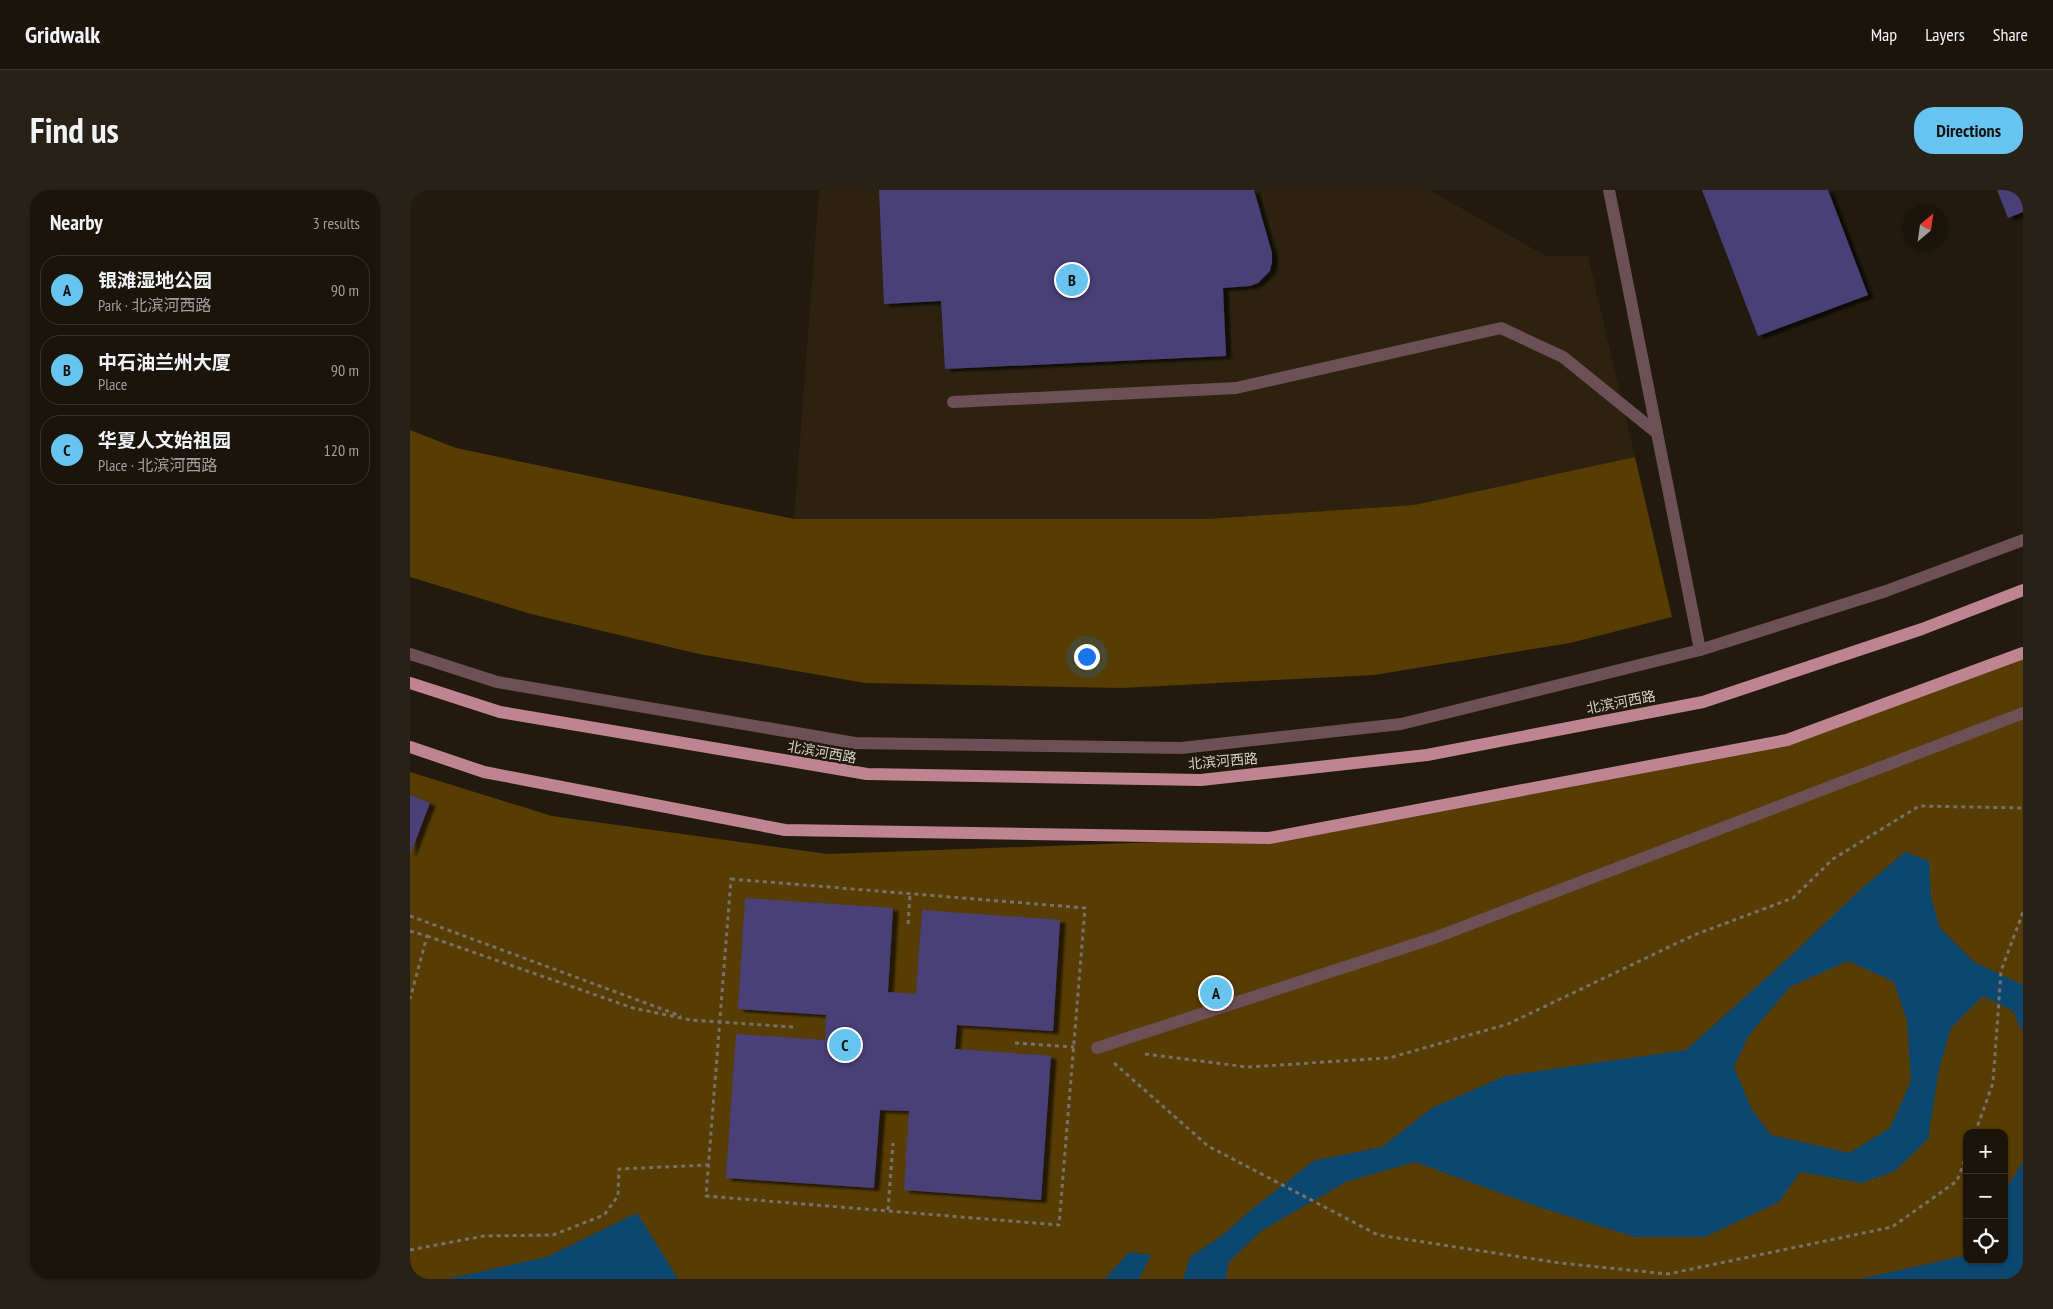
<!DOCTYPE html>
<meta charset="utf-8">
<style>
:root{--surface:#1a140a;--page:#272118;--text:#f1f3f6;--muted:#9f9e9c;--line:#38332b;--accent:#66c4ef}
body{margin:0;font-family:"PT Sans Narrow","Noto Sans SC",sans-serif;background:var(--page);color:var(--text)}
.controls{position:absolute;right:15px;bottom:15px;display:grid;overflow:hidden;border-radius:10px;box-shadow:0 1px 4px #0004}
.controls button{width:45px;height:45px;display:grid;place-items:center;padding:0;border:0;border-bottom:1px solid var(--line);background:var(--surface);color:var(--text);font:25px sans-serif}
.compass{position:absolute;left:1493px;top:15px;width:45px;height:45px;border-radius:50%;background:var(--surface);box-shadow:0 1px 4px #0004;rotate:29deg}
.you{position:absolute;left:676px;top:466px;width:18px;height:18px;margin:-12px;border:4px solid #fff;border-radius:50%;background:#1a73e8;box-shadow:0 0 0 8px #1a73e833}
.badge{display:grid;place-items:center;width:32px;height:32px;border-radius:50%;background:var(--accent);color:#111;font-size:16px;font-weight:700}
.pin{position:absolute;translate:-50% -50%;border:2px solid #fff;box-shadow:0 1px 5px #0006}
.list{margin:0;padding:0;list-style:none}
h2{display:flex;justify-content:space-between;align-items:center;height:65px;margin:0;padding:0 20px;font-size:21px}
h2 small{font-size:16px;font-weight:400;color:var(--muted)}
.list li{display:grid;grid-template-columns:32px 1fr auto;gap:15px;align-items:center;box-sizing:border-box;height:70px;margin:0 10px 10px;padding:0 10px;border:1px solid var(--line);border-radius:20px}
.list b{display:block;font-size:19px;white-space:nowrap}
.list p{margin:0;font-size:16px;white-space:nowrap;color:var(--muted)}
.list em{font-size:16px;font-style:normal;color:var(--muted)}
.icon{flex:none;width:28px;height:28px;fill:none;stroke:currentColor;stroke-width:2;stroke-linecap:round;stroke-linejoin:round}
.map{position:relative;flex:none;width:1613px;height:1089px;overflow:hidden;border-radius:20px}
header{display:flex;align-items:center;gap:30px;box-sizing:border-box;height:70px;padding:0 25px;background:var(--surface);border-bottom:1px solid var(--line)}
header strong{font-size:24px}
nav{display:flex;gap:28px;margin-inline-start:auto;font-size:18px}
.intro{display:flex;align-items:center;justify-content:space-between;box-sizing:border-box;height:120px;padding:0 30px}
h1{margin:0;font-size:35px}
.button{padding:12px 22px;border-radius:20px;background:var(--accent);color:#111;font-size:18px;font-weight:700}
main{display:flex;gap:30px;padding:0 30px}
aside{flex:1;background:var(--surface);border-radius:20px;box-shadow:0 1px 4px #0004}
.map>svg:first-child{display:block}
</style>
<header>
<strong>Gridwalk</strong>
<nav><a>Map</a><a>Layers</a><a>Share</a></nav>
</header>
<div class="intro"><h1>Find us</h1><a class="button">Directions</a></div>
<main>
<aside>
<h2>Nearby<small>3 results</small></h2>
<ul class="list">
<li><span class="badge">A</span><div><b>银滩湿地公园</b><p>Park · 北滨河西路</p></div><em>90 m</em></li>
<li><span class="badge">B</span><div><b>中石油兰州大厦</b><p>Place</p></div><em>90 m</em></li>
<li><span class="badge">C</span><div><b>华夏人文始祖园</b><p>Place · 北滨河西路</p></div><em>120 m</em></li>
</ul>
</aside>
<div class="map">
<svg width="1613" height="1089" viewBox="0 0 1613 1089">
<defs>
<filter id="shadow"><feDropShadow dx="5.5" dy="3" stdDeviation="1" flood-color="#0009"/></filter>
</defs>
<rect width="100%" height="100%" fill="#221a0d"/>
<!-- built -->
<path fill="#2c220f" d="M 409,0 L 1019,0 L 1136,66 L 1178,66 L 1225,267 L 1004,315 L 796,329 L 384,329 Z"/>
<!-- green -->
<path fill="#573c03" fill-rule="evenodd" d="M 0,240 L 46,258 L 384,329 L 796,329 L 1004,315 L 1225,267 L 1262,427 L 1160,453 L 964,485 L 712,498 L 455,493 L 289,464 L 121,424 L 0,387 Z
M 1613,463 L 1613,1089 L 0,1089 L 0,582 L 142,626 L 418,664 L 859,648 L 1377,550 ZM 1557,943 L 1594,943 L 1594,1070 L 1557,1070 Z"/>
<!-- water -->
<path fill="#0c476f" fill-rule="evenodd" d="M 1495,662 L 1519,671 L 1521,707 L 1530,738 L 1564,772 L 1613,795 L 1613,843 L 1603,821 L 1573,806 L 1541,838 L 1529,879 L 1518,949 L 1485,981 L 1452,993 L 1390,982 L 1369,1012 L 1295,1047 L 1225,1047 L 1135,1019 L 1005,972 L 938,991 L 851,1041 L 818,1073 L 816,1089 L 773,1089 L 780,1067 L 814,1044 L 841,1020 L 903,971 L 972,957 L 1022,918 L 1095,886 L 1276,860 L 1385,762 L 1450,700 ZM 1438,771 L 1484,792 L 1497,831 L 1501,891 L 1480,938 L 1439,963 L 1361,945 L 1342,920 L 1324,877 L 1339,845 L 1380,797 Z
M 1613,971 L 1613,1089 L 1450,1089 L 1557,1065 L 1557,1070 L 1594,1070 L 1594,1003 Z
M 227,1023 L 268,1089 L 37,1089 L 137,1067 Z
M 719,1062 L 741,1065 L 729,1089 L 695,1089 Z"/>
<!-- building -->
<path fill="#494177" filter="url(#shadow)" d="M 469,0 L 844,0 L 862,63 L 862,72 L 860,81 L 848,93 L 840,96 L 813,98 L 816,166 L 535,179 L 531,111 L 474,114 Z
M 1292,0 L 1418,0 L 1458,105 L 1348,146 Z
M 1587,0 L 1613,0 L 1613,22 L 1598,28 Z
M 0,605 L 20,613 L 0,665 Z
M 335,708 L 483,718 L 478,802 L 506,804 L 512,720 L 650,730 L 643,841 L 547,835 L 545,859 L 641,866 L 631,1010 L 494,1000 L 499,921 L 470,920 L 464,998 L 316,988 L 326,844 L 415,850 L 416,825 L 328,819 Z"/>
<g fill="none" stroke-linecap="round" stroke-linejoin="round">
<!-- path -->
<path stroke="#787166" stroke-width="3" stroke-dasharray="4 4" stroke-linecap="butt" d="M 321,689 L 675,718 L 649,1035 L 296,1006 Z
M 0,726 L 271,826
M 498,734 L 500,704
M 0,741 L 17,746 L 0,809
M 17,746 L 223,818 L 281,830 L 383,837
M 605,853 L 664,857
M 735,864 L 837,877 L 979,868 L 1098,834 L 1284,745 L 1383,708 L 1423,669 L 1509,616 L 1613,618
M 704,873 L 798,956 L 968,1045 L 1150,1073 L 1258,1084 L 1482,1037 L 1547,991 L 1557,964
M 1565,943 L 1583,893 L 1591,781 L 1613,722
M 478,1020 L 483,953
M 0,1060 L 74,1046 L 143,1045 L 194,1025 L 208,1006 L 209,979 L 298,975"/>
<!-- service -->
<path stroke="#6d5056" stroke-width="12" d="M 543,212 L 826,198 L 1091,138 L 1153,167 L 1247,243
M 0,464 L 87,492 L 445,553 L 771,558 L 991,534 L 1290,460 L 1476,401 L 1613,350"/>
<!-- pedestrian -->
<path stroke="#6d5056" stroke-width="12" d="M 687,858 L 1024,748 L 1613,523"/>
<!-- minor -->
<path stroke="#6d5056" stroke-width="12" d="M 1199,0 L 1290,460"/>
<!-- primary -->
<path stroke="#bf8492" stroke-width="12" d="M 0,493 L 90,522 L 457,584 L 791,590 L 1017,565 L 1293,512 L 1512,439 L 1613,400
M 0,557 L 74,582 L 375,640 L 859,648 L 1377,550 L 1613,463"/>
</g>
<g text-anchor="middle" stroke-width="4.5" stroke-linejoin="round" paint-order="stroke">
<!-- street labels -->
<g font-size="14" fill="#d6d0c8" stroke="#221a0d">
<text transform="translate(1211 512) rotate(-11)" y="5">北滨河西路</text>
<text transform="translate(412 562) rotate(10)" y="5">北滨河西路</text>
<text transform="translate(813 571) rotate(-5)" y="5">北滨河西路</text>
</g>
</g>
</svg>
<div class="controls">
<button>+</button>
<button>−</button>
<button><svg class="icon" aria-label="locate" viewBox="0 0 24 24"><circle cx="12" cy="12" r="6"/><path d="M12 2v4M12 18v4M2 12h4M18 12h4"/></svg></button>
</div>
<svg class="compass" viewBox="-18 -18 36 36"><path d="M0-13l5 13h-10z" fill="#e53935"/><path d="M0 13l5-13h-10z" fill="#9f9e9c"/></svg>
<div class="you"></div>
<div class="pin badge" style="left:806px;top:803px">A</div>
<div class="pin badge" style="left:662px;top:90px">B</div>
<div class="pin badge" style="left:435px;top:855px">C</div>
</div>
</main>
